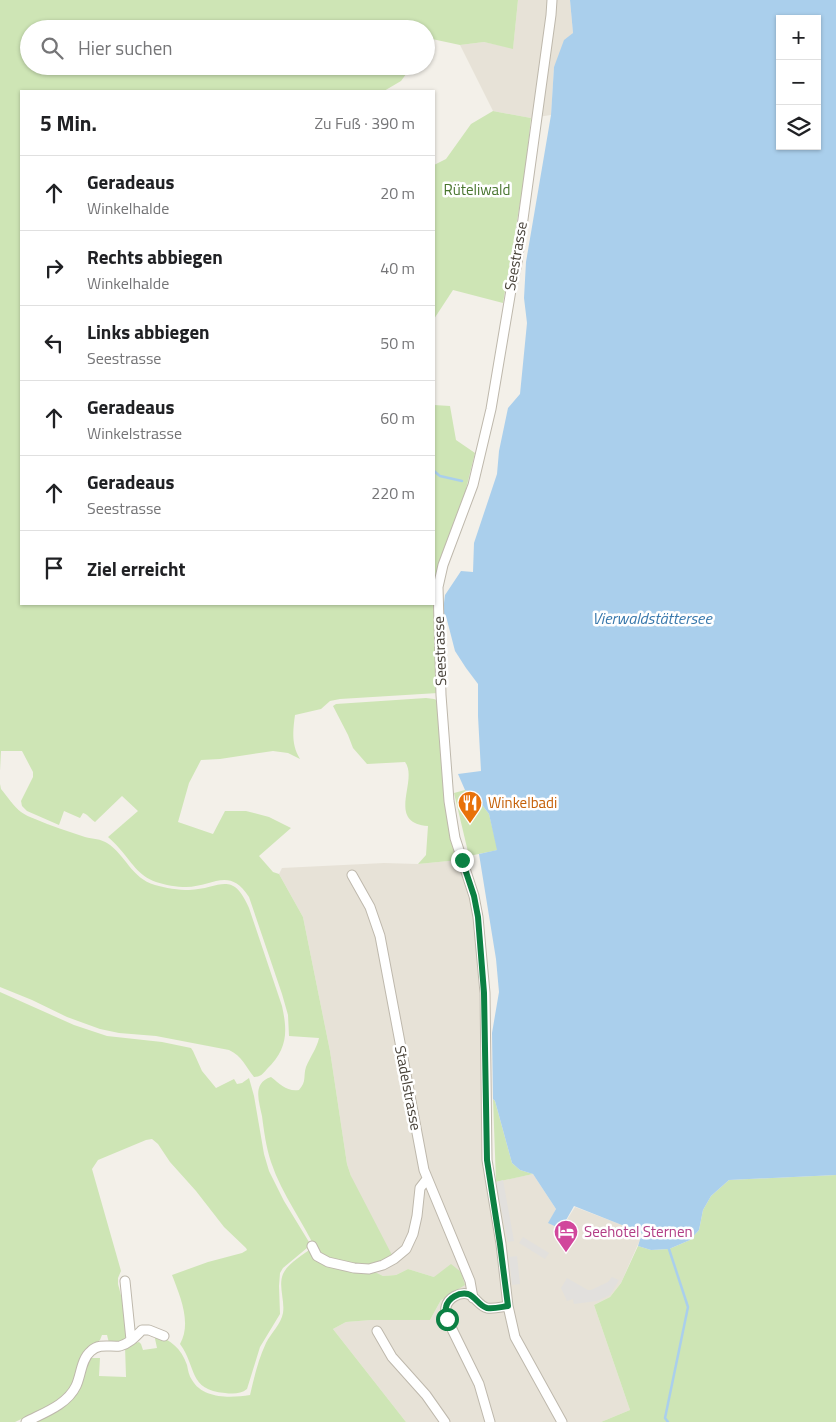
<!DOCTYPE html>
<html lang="de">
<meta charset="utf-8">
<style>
:root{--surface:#fff;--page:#f6f6f6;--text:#202124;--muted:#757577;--line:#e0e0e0}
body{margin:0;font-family:"Titillium Web",sans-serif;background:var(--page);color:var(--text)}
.controls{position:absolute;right:15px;top:15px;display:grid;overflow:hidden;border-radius:0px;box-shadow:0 1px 4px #0004}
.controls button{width:45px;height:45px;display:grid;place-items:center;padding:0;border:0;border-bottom:1px solid var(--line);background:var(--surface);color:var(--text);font:25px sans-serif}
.stop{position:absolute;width:15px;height:15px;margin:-11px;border:4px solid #0b8043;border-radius:50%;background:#fff}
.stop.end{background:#0b8043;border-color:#fff;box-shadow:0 1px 5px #0008}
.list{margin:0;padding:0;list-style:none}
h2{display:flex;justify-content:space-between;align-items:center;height:65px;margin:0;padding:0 20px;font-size:21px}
h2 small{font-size:16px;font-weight:400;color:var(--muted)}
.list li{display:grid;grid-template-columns:32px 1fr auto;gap:15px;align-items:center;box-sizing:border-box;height:75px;padding:0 20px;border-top:1px solid var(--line)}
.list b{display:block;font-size:19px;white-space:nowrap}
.list p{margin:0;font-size:16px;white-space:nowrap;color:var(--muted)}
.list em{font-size:16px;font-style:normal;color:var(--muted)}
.icon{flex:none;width:28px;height:28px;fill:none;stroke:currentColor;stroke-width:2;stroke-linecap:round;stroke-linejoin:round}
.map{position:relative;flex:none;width:836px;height:1422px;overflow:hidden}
.search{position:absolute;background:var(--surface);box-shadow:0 1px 4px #0004;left:20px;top:20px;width:415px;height:55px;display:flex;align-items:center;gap:12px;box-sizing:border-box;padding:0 18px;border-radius:28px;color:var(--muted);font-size:19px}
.panel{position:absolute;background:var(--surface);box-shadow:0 1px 4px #0004;left:20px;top:90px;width:415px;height:515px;border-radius:0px}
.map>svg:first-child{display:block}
</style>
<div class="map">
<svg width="836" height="1422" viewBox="0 0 836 1422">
<rect width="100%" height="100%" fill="#f3f0e9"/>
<!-- residential -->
<path fill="#e7e2d7" d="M 518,0 L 570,0 L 573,33 L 554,67 L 551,115 L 531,118 L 493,111 L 460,45 L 484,42 L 513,48 Z
M 459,860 L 470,896 L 474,918 L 479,988 L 483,1094 L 483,1163 L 486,1184 L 533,1174 L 556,1209 L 549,1223 L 561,1229 L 575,1207 L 643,1233 L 621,1283 L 610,1297 L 594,1305 L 630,1410 L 601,1422 L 406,1422 L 333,1329 L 346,1322 L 371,1320 L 430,1320 L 441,1300 L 434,1277 L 408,1269 L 396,1275 L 383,1276 L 369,1269 L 351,1176 L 347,1164 L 330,1051 L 303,917 L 279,874 L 282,868 L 384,863 L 418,864 Z"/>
<!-- green -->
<path fill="#cee5b5" d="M 0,0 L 518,0 L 513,49 L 484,42 L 460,45 L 432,39 L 426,47 L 426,29 L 29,29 L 29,66 L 412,66 L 401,81 L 384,91 L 21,91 L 21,604 L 434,604 L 434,405 L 450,406 L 456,440 L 475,453 L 465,493 L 438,567 L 434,587 L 438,693 L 340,699 L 330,701 L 321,709 L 295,715 C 293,730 291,745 300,759 L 288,753 L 273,751 L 220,759 L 201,760 L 189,783 L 178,822 L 213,834 L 225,811 L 246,811 L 269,817 L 291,828 L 259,856 L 273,872 L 279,874 L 303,917 L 330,1051 L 347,1164 L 351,1176 L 393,1257 L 381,1264 L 351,1266 L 318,1254 C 304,1223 282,1195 271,1162 C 266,1147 264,1131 262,1116 C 259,1101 252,1083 271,1077 C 280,1084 287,1092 299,1090 C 307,1081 303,1076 306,1067 C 310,1057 317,1048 319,1038 L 289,1036 L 288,1015 L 282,994 L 249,897 C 229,866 213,887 186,887 C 177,887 165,885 156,882 C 138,876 131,861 119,848 C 116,844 112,841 108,837 L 138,811 L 122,796 L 95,822 C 90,819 89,815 83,813 L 80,818 L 64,811 L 59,825 L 27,811 L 22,806 L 21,801 L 33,777 L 33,772 L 22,751 L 1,751 L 0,771 Z
M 493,111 L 531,118 L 525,174 L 503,303 L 453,290 L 434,319 L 434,165 L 446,159 L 471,124 Z
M 426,698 L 434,699 L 439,701 L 459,860 L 418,864 L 426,855 L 428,826 C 385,823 419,780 405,762 L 367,764 L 353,748 L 348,735 L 333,706 L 336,704 Z
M 0,784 L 1,789 C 6,795 15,808 21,812 C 25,815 30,817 35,819 C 51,826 68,831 85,837 C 93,839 101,839 107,843 C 126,855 131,878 155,885 C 165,888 179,890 189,890 C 220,889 232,869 249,908 L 282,1006 C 288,1033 287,1049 267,1069 C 263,1074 260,1077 254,1077 C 246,1067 242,1056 229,1050 L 156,1036 L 119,1033 L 100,1029 L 67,1017 L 32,1000 L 0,987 Z
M 465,790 L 473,793 L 489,814 L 498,850 L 469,856 L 454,793 Z
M 0,992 L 74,1025 L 107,1036 L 162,1042 L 191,1048 L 193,1051 L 202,1071 L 216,1088 L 234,1079 L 237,1084 L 242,1083 L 249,1078 L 254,1096 L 264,1154 L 269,1171 L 284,1201 L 309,1242 L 307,1248 L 283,1268 L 280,1273 L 279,1286 L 280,1314 L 260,1347 L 247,1389 C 241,1394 233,1394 225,1393 C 188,1390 197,1367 180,1344 C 192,1323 180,1296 172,1275 L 208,1262 L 242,1253 L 247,1250 L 246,1248 L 224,1227 L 196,1191 L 170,1162 L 158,1144 L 152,1139 L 146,1140 L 98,1160 L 92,1169 L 121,1271 L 118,1278 L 118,1284 L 123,1303 L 127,1338 L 124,1342 L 109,1343 L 107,1335 L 102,1335 L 100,1340 L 92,1345 L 79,1368 L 67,1396 L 45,1408 L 15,1422 L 0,1422 Z
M 493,1099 L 495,1101 L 512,1163 L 520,1170 L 533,1174 L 496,1182 Z
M 836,1175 L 836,1422 L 601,1422 L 630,1410 L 594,1305 L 610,1297 L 621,1283 L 638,1246 L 651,1250 L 669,1249 L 690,1240 L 699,1230 L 703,1210 L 711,1196 L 729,1180 Z
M 312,1248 L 316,1256 L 371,1270 L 383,1276 L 396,1275 L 408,1269 L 434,1277 L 451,1264 L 461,1272 L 465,1285 L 441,1300 L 430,1320 L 371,1320 L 346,1322 L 333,1329 L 406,1422 L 30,1422 L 64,1404 L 89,1358 L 100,1358 L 99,1376 L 126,1377 L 125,1346 L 139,1342 L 141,1344 L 143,1350 L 157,1348 L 154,1334 C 171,1340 181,1348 187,1365 C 188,1370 189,1376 192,1380 C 203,1399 230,1398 250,1395 C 254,1378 258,1360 266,1343 C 271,1333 281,1324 283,1313 C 285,1300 278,1286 283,1274 C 288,1263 303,1255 312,1248 Z"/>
<!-- parking -->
<path fill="#e2e0dd" d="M 503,1180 L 514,1241 L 508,1242 L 496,1182 Z
M 523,1237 L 549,1253 L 545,1259 L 519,1243 Z
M 517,1256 L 520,1284 L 512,1285 L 509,1257 Z
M 612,1277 L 619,1280 L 615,1287 L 610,1295 L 597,1301 L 574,1304 L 573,1299 L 567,1301 L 561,1288 L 567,1278 L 588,1290 L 591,1290 L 608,1282 Z"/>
<!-- water -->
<path fill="#aacfec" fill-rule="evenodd" d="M 570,0 L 836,0 L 836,1175 L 729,1180 L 711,1196 L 703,1210 L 699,1230 L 690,1240 L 669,1249 L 651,1250 L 638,1246 L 642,1233 L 574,1206 L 561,1229 L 548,1223 L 556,1209 L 533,1174 L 520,1170 L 512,1163 L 495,1101 L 493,1099 L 492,1033 L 499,992 L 496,959 L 479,854 L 497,850 L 489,814 L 473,793 L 465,790 L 458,774 L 481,771 L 478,716 L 478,684 L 466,668 L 455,651 L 447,620 L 443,611 L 445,595 L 461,571 L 473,572 L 474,543 L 497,474 L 499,451 L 508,408 L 520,394 L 527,323 L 524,298 L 526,262 L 551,115 L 554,67 L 564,40 L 573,33 ZM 780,19 L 817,19 L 817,146 L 780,146 Z"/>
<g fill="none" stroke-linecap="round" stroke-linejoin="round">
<!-- stream -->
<path stroke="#aacfec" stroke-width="2.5" d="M 434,471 L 440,476 L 462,481
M 668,1422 L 665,1418 L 688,1307 L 669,1249"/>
<defs>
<path id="minor" d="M 552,0 L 551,15 L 517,263 L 511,290 L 491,409 L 473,485 L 443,565 L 438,587 L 441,695 L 449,801 L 455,838 L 474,896 L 478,917 L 485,993 L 487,1160 L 501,1244 L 508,1306 L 515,1337 L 562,1422
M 352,875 L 370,907 L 380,936 L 424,1170 L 470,1281 L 473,1298
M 312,1246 L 317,1256 L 328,1262 L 354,1268 L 369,1269 L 383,1265 L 394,1259 L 406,1249 L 413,1234 L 417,1216 L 420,1188 L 427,1179
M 125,1281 L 131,1340
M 377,1331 L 392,1357 L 426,1395 L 445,1422
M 26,1422 C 43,1413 67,1405 76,1386 C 81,1376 81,1359 91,1351 C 99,1343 110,1347 120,1346 C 129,1344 136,1336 142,1330 L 149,1330 L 164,1336
M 490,1422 L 479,1384 L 447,1319 C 447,1315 445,1311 446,1307 C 448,1298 459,1292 468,1294 C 476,1297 479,1306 487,1308 C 494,1309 501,1307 508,1306"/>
</defs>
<!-- minor casing -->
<use href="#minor" stroke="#beb8ac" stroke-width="11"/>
<!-- minor -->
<use href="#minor" stroke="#fff" stroke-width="9"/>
</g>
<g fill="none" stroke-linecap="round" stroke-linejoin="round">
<!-- route -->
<path stroke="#0b8043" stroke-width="6" d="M 447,1319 C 446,1315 445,1311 446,1307 C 448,1298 459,1292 468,1294 C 476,1297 479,1306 487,1308 C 494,1309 501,1307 508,1306 L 500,1244 L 487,1160 L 484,993 L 478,917 L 474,896 L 462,860"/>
</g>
<!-- icons -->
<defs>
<symbol id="restaurant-pin" viewBox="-11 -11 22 30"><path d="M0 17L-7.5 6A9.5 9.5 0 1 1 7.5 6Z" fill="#e8710a" stroke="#fff"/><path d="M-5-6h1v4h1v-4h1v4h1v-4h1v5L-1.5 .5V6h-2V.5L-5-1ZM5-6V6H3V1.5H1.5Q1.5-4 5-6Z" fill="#fff"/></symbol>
<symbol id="hotel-pin" viewBox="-11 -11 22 30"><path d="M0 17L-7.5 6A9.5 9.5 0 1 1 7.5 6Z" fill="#d1479c" stroke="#fff"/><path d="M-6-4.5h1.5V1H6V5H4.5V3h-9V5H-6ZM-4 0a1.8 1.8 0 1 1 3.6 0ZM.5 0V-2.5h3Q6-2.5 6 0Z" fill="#fff"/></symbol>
</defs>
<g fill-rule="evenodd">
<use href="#restaurant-pin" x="456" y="789" width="28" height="38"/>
<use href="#hotel-pin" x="552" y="1218" width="28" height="38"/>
</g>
<g text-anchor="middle" stroke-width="5" stroke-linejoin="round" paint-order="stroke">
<!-- park labels -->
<g font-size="15" fill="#48752e" stroke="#fff">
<text x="477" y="195">Rüteliwald</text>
</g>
<!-- street labels -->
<g font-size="15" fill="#474138" stroke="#fff">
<text transform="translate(516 256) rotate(-80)" y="5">Seestrasse</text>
<text transform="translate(440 651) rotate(-92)" y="5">Seestrasse</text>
<text transform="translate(408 1088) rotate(79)" y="5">Stadelstrasse</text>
</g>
<!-- food labels -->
<g font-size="15" fill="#c56008" stroke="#fff" text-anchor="start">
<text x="488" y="808">Winkelbadi</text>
</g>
<!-- hotel labels -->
<g font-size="15" fill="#b23c85" stroke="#fff" text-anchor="start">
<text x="584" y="1237">Seehotel Sternen</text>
</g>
<!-- water labels -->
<g font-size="16" font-style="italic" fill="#3878ac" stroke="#fff">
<text x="652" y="624">Vierwaldstättersee</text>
</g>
</g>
</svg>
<div class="controls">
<button>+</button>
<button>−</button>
<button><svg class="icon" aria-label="layers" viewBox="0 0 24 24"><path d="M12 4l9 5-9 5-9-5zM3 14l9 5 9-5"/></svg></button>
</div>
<div class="stop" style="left:447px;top:1319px"></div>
<div class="stop end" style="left:462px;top:860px"></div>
<div class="search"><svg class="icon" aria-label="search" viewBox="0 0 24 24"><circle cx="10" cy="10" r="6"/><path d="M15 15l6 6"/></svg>Hier suchen</div>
<section class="panel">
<h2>5 Min.<small>Zu Fuß · 390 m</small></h2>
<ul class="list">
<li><svg class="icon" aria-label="ahead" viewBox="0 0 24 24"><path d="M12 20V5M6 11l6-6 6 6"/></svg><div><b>Geradeaus</b><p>Winkelhalde</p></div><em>20 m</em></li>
<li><svg class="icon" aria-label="right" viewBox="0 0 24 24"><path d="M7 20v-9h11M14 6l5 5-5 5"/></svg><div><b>Rechts abbiegen</b><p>Winkelhalde</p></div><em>40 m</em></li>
<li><svg class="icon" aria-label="left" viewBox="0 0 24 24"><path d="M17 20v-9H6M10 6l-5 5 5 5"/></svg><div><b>Links abbiegen</b><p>Seestrasse</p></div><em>50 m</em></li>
<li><svg class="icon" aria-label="ahead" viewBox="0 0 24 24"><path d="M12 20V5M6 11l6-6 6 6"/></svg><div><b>Geradeaus</b><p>Winkelstrasse</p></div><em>60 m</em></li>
<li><svg class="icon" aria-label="ahead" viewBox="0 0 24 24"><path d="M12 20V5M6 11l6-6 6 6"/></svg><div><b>Geradeaus</b><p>Seestrasse</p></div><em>220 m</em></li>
<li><svg class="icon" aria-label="arrive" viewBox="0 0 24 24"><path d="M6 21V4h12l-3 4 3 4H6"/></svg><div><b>Ziel erreicht</b></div></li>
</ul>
</section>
</div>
